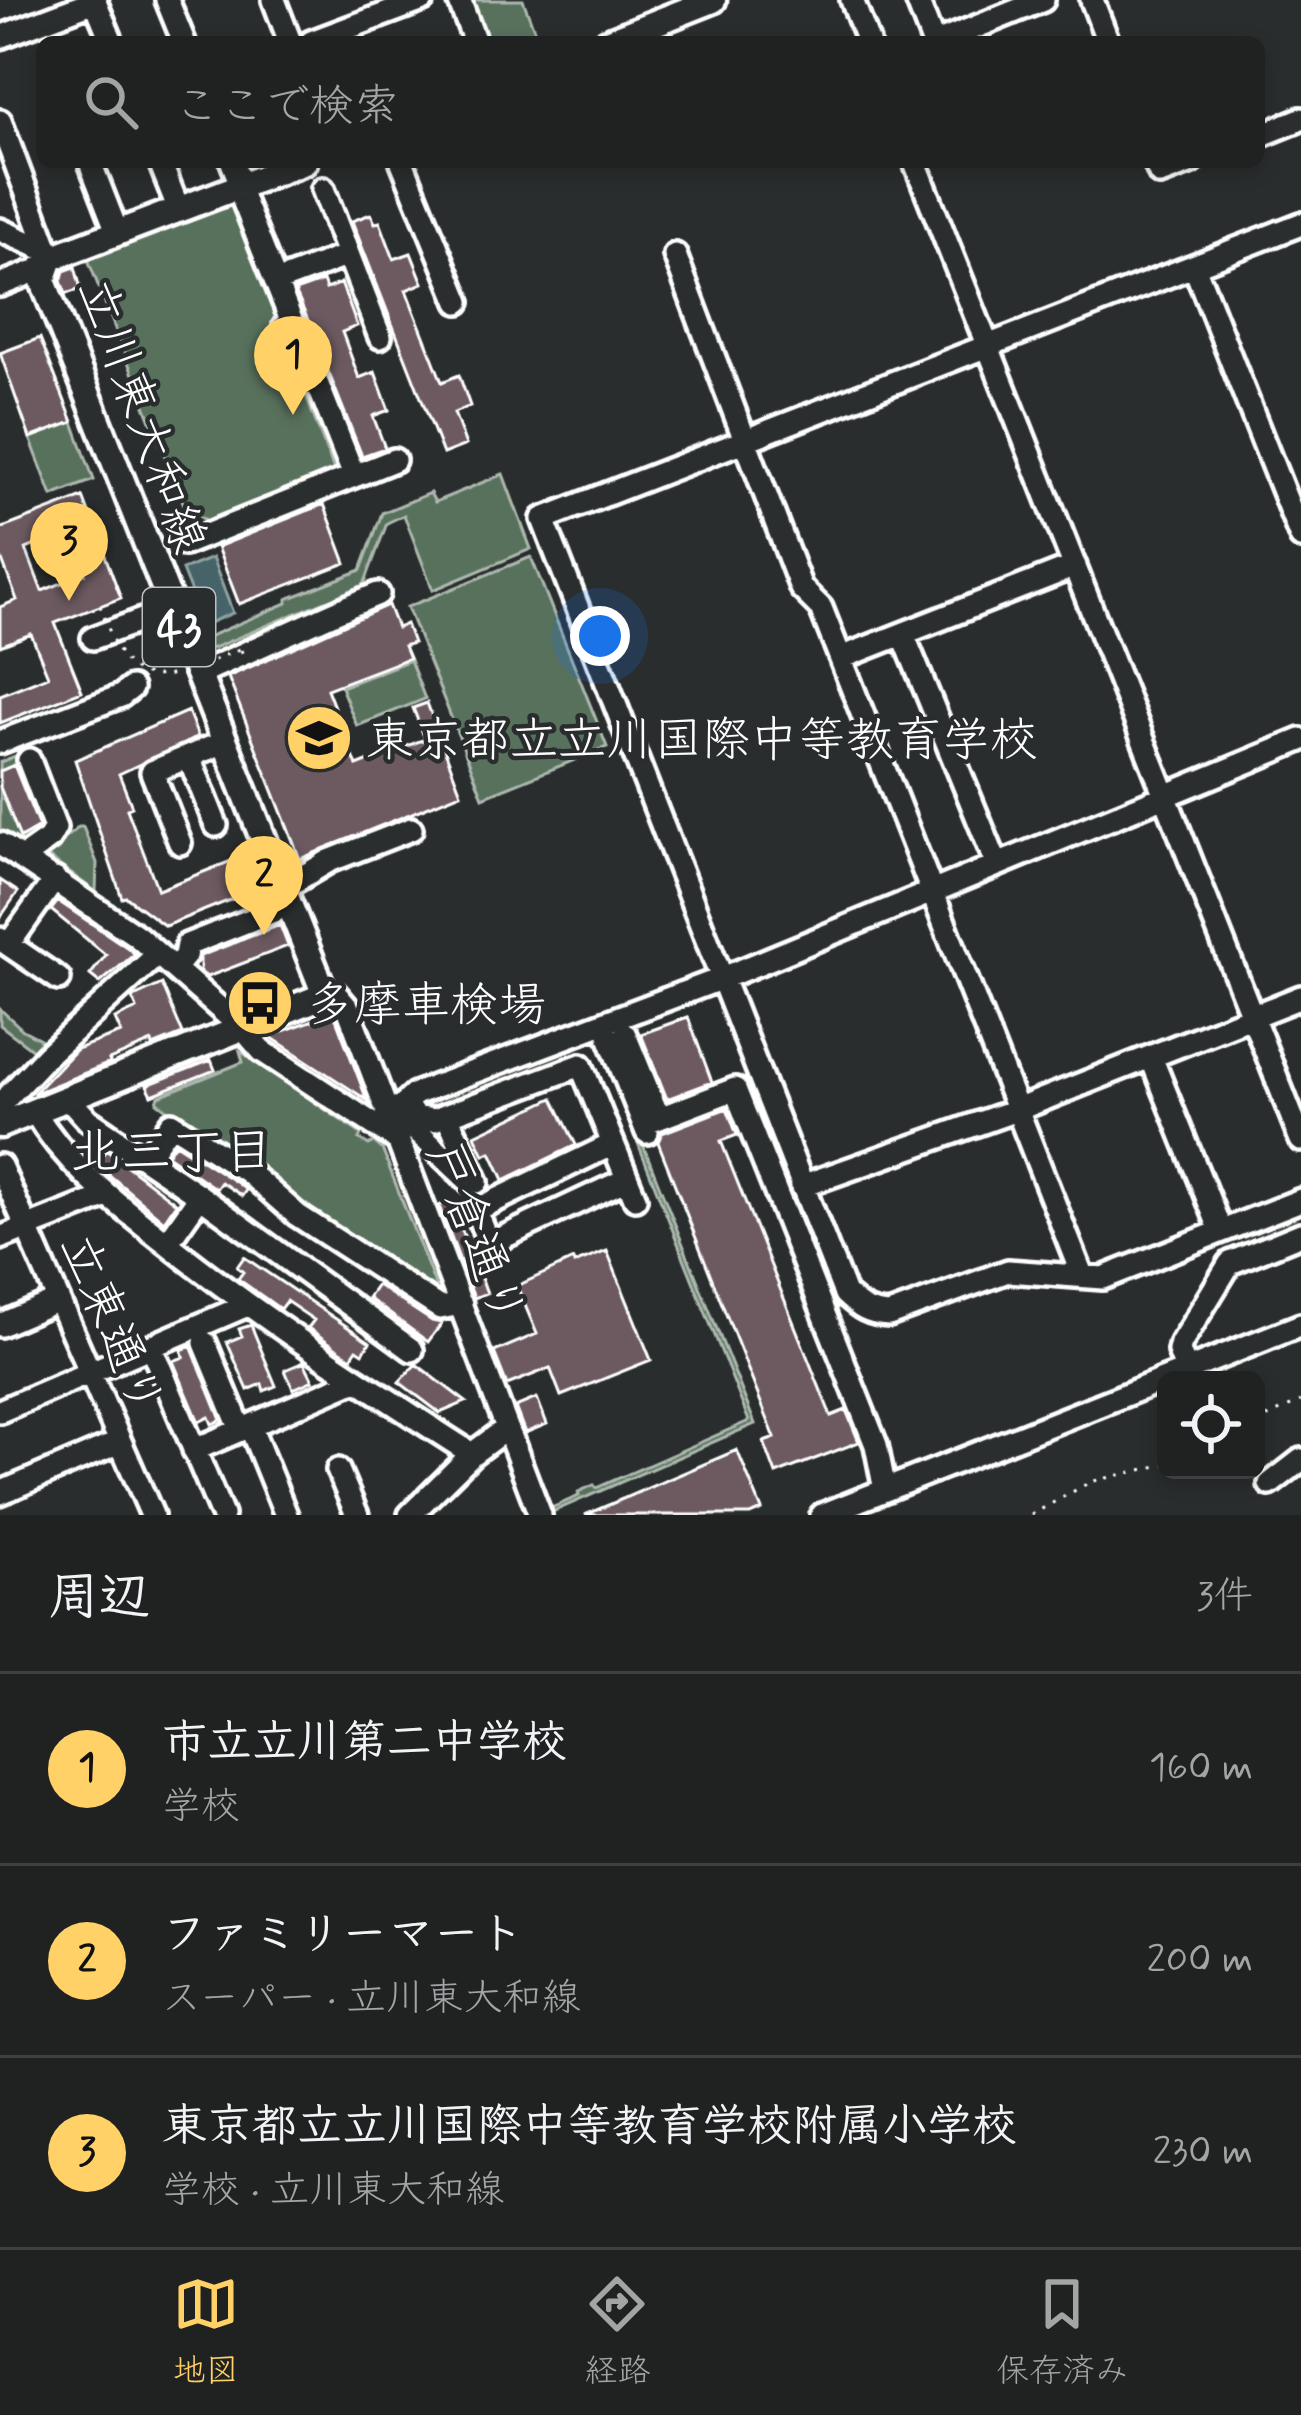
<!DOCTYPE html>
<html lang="ja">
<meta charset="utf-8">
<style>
:root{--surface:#202222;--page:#2d2f2f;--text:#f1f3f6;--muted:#a2a4a5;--line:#3d3f40;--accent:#ffd166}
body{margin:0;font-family:Mynerve,"Klee One",sans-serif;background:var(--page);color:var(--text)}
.controls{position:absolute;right:36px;bottom:36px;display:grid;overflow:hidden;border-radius:18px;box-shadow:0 6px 18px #0003}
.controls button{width:108px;height:108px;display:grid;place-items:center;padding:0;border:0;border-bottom:3px solid var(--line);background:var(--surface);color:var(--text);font:60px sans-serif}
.you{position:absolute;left:600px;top:636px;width:42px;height:42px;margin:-30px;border:9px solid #fff;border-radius:50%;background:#1a73e8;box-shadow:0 0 0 18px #1a73e833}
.badge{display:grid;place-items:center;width:78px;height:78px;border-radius:50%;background:var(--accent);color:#111;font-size:39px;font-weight:700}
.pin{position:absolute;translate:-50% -99px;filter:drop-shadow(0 3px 6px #0008)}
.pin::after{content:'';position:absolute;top:63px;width:42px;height:36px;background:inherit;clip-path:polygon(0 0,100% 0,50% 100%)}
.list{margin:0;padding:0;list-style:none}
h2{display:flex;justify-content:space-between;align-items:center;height:156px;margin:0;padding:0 48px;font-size:51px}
h2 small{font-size:39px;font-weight:400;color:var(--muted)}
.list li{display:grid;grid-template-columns:78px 1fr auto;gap:36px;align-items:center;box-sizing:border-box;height:192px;padding:0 48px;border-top:3px solid var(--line)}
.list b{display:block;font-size:45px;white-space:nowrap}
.list p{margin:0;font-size:39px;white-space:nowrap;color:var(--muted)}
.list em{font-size:39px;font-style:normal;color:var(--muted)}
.icon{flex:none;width:66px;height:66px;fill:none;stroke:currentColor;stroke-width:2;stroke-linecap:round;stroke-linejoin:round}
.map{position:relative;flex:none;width:1301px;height:1515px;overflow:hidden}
.search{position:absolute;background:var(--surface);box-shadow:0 6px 18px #0003;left:36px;right:36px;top:36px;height:132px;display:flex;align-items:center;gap:30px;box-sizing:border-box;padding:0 42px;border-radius:18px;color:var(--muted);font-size:45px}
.sheet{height:732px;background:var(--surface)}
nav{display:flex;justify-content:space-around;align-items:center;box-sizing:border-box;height:168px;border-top:3px solid var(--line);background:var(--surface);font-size:33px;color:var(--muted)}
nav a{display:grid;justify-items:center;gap:6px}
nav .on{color:var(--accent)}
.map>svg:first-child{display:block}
</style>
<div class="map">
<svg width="1301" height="1515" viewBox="0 0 1301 1515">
<rect width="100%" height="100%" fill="#2a2d2e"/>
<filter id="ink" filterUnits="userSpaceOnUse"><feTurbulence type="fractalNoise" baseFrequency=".00833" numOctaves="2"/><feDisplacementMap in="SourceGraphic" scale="24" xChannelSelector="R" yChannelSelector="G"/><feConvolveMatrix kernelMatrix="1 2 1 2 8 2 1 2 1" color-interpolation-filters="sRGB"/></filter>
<g filter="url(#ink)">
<!-- green -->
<path fill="#59715d" stroke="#acb8ae" stroke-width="3" d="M 462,0 L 523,0 L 539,42 L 478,42 Z
M 227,201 L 233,204 L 334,470 L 208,521 L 186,510 L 87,257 Z
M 73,422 L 94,480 L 52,496 L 30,438 Z
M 503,474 L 531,549 L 433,590 L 404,515 L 387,523 L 364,585 L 211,649 L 196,642 L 287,603 L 287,599 L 361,570 L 382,513 L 430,493 L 435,502 Z
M 531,557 L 607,747 L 483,797 L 407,607 Z
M 410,660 L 425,699 L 357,726 L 341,687 Z
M 18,755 L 46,827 L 23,845 L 0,831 L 0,762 Z
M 79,827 L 83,827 L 97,863 L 96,892 L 45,855 Z
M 0,1009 L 23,1030 L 42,1040 L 33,1050 L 0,1025 Z
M 629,1026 L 601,1040 L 755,1424 L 550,1513 L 549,1509 L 579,1496 L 578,1492 L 594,1485 L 596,1488 L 749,1421 L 596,1038 Z
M 240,1051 L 361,1134 L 359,1139 L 369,1145 L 374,1142 L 382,1149 L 439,1295 L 435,1297 L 375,1262 L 157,1102 L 159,1096 L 243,1062 Z"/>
<!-- water -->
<path fill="#456467" stroke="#8fa2a4" stroke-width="3" d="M 212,558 L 233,613 L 204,625 L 182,570 Z"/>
<!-- building -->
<path fill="#6c5a61" stroke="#fff" stroke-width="3" fill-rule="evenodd" d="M 371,214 L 375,223 L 380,222 L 394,259 L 411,253 L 423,283 L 406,290 L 442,382 L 459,375 L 470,406 L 454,413 L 466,445 L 443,454 L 352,221 Z
M 75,267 L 81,289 L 66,294 L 61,281 L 64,271 Z
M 323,281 L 326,289 L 341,283 L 357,326 L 342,332 L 359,378 L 375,372 L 389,410 L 373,416 L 385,448 L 362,456 L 322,356 L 314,359 L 307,341 L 316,338 L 295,291 Z
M 40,338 L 73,422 L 30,438 L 0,353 Z
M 83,497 L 121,598 L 55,623 L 82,691 L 0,723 L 0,695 L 48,676 L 31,634 L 0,646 L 0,607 L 17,600 L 0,555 L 0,529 ZM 68,532 L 85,574 L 42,591 L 26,549 Z
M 324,504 L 346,563 L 239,604 L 217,547 Z
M 388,605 L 397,628 L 406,624 L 413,643 L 404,646 L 409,658 L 327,689 L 357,766 L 425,739 L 413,708 L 427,703 L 461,793 L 300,859 L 228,677 Z
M 188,711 L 198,737 L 119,774 L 132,807 L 127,809 L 158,890 L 249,854 L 261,888 L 165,926 L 126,897 L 122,898 L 75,760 Z
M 14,765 L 39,827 L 20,838 L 0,787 L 0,771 Z
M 0,880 L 18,892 L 0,918 Z
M 58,901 L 128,948 L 135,954 L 100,983 L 90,975 L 106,955 L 51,910 Z
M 280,925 L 288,946 L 207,977 L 200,972 L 200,956 Z
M 162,984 L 183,1034 L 153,1046 L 152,1042 L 109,1060 L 110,1063 L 33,1094 L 76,1049 L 121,1033 L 115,1019 L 137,1009 L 132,998 Z
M 333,1013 L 335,1016 L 367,1100 L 269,1036 Z
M 688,1017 L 712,1082 L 667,1099 L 641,1034 Z
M 211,1060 L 215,1070 L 152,1095 L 147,1085 Z
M 553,1098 L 576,1145 L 504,1180 L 491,1152 L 484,1155 L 475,1135 Z
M 727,1108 L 737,1135 L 721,1141 L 831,1416 L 846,1410 L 859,1442 L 776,1474 L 764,1442 L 775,1438 L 658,1142 L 662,1133 Z
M 175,1143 L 239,1184 L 246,1190 L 242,1196 L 221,1182 L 216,1189 L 167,1155 Z
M 106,1150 L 176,1203 L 164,1221 L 96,1164 Z
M 450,1201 L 487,1293 L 474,1298 L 439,1206 Z
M 607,1251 L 651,1360 L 561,1396 L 550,1368 L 507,1385 L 494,1352 L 537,1334 L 517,1286 L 573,1260 L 574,1264 Z
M 244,1257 L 370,1342 L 363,1353 L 357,1349 L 351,1358 L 308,1328 L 314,1320 L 286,1301 L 280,1309 L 238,1279 L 243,1272 L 237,1267 Z
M 377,1285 L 432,1321 L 442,1323 L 428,1342 L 368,1298 Z
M 251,1325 L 276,1386 L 264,1391 L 262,1384 L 248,1390 L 227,1342 L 242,1336 L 239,1329 Z
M 191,1346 L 221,1420 L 212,1424 L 209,1417 L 199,1422 L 173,1361 L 184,1357 L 181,1350 Z
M 304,1362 L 313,1380 L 293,1389 L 285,1370 Z
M 416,1364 L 466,1402 L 440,1413 L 399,1382 Z
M 537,1398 L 547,1424 L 525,1433 L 515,1407 Z
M 737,1450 L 762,1510 L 750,1515 L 585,1515 Z"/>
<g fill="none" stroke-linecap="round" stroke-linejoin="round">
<defs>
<path id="minor" d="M 167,0 L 184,42
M 274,0 L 290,42
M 459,0 L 475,42
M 852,0 L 868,42
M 917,0 L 933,42
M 1092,0 L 1108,42
M 0,37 L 95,1 L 112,42
M 311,42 L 423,0
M 939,42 L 1043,0
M 0,121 L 51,258 L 38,270 L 0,285
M 1259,136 L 1301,119
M 90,162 L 118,234
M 160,162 L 179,210
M 232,162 L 242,187 L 241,195 L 291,320 L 285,326 L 307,382 L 318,385 L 354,476
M 402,162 L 459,302
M 915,162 L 1301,1140
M 1155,162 L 1160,174 L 1192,162
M 323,189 L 380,337
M 1301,224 L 543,519 L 845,1294 C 860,1308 869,1314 889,1315 L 1008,1271 L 1103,1278 L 1301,1200
M 0,230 L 50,252
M 675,255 L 801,588 L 821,608 L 1082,1275
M 1195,268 L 1301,537
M 276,282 L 348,255
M 184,544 L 394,460
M 903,634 L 997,865
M 93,638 L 172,609
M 841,658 L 1075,566
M 198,674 C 259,648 317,619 378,594
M 0,742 L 121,696 L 131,688
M 189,757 L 216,825
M 180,843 L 152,772 L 224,742
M 0,844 L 137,936 L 243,1029 L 262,1051 L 399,1141
M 22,858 L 49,839 L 55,828 L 29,760
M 282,889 L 329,861 L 411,829
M 0,939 L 59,979
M 9,944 L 55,879
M 175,968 L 185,956 L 187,945 L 289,905
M 325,995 L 336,994 L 348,1008 L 540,1515
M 625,1035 L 659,1118
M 610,1039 L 647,1132
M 1151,1057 L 1221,1231
M 70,1100 L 88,1120 L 200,1196 L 412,1350
M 0,1105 L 47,1055 L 158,954
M 402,1106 L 419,1118 L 434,1120 L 581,1065 L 635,1198
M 34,1111 C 66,1165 115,1202 163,1240 C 262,1319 366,1386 472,1454
M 388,1111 L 402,1106 L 415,1094 L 723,978 L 1301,740
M 405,1113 L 410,1125 L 469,1181 L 475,1178
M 447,1115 L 477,1182
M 644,1124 L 735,1089 L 876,1445 L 885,1490
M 613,1144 L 476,1210 L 489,1244 L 627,1179
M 146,1159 L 171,1123 L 248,1172 L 297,1215 L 440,1308 L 461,1304
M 0,1166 L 152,1515
M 802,1186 L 1019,1109 L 1301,997
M 0,1238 L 107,1196
M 167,1243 L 200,1196
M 0,1325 L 58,1300
M 205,1343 L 241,1430
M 151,1347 L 222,1515
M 1186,1370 L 1179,1351 L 1181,1343 L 1230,1263 L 1301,1234
M 0,1411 L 245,1306
M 250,1426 L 286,1515
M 194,1450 L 356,1380
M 338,1470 L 357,1515
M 1270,1484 L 1301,1460
M 0,1493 L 120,1442
M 410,1515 L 472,1454 L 507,1428
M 822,1515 L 1301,1325"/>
<path id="major" d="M 607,42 L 713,0
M 0,1125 L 325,995 L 43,281 L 51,258 L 304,162"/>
</defs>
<!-- minor casing -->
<use href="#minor" stroke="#fff" stroke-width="30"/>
<!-- major casing -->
<use href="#major" stroke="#fff" stroke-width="33"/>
<!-- path -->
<path stroke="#fff" stroke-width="3" stroke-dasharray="3 9" stroke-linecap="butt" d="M 1256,1423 L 1301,1401
M 1031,1515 L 1090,1482 L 1166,1464"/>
<!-- minor -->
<use href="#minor" stroke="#2a2d2e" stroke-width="21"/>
<!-- major -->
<use href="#major" stroke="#2a2d2e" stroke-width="24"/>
<!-- path-bridge -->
<path stroke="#fff" stroke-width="3" stroke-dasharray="3 9" stroke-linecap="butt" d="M 100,606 C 107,622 112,644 123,658 C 154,698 209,660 244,647
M 241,650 L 245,660"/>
</g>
</g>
<!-- icons -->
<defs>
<symbol id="school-disc" viewBox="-11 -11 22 22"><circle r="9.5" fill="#ffd166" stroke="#2a2d2e"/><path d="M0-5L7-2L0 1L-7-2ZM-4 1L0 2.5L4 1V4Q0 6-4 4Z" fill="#111"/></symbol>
<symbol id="bus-disc" viewBox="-11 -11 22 22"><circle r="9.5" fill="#ffd166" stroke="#2a2d2e"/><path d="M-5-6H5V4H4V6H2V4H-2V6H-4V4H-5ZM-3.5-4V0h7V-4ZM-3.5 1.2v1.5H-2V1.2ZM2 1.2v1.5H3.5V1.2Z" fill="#111"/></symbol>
</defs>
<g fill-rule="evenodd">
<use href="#school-disc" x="281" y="700" width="76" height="76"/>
<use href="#bus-disc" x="222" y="965" width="76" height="76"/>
</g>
<g text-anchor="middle" stroke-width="9" stroke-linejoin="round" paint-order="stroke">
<!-- shield labels -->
<rect fill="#2a2d2e" stroke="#bfc0c0" stroke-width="3" x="143" y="588" width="72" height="78" rx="9"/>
<g font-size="45" font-weight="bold" fill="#fff">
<text x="179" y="643">43</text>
</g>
<!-- street labels -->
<g font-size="48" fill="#fff" stroke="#2a2d2e">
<text transform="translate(144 415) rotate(70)" y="17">立川東大和線</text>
<text transform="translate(478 1233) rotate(69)" y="17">戸倉通り</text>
<text transform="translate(114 1324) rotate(67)" y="17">立東通り</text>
</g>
<!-- poi labels -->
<g font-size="48" fill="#fff" stroke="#2a2d2e" text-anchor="start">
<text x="366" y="755">東京都立立川国際中等教育学校</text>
<text x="306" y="1020">多摩車検場</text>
</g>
<!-- neighbourhood labels -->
<g font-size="51" fill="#fff" stroke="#2a2d2e">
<text x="172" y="1168">北三丁目</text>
</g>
</g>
</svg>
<div class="controls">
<button><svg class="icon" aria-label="locate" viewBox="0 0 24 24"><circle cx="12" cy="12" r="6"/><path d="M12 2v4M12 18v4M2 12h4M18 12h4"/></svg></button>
</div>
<div class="you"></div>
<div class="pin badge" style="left:293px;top:415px">1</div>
<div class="pin badge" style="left:264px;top:935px">2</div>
<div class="pin badge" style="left:69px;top:601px">3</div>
<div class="search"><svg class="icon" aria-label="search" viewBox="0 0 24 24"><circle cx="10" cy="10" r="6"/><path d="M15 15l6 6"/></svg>ここで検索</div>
</div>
<section class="sheet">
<h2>周辺<small>3件</small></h2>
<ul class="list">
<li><span class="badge">1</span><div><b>市立立川第二中学校</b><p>学校</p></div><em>160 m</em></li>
<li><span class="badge">2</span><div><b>ファミリーマート</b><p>スーパー · 立川東大和線</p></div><em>200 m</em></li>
<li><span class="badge">3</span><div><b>東京都立立川国際中等教育学校附属小学校</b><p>学校 · 立川東大和線</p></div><em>230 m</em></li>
</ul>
</section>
<nav>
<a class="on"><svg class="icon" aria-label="map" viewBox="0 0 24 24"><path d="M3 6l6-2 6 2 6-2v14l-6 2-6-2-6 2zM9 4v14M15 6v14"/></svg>地図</a>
<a><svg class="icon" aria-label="directions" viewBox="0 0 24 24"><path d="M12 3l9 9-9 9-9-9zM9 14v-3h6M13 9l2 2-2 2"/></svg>経路</a>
<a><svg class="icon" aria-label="saved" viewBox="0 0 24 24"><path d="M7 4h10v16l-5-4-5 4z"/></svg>保存済み</a>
</nav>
